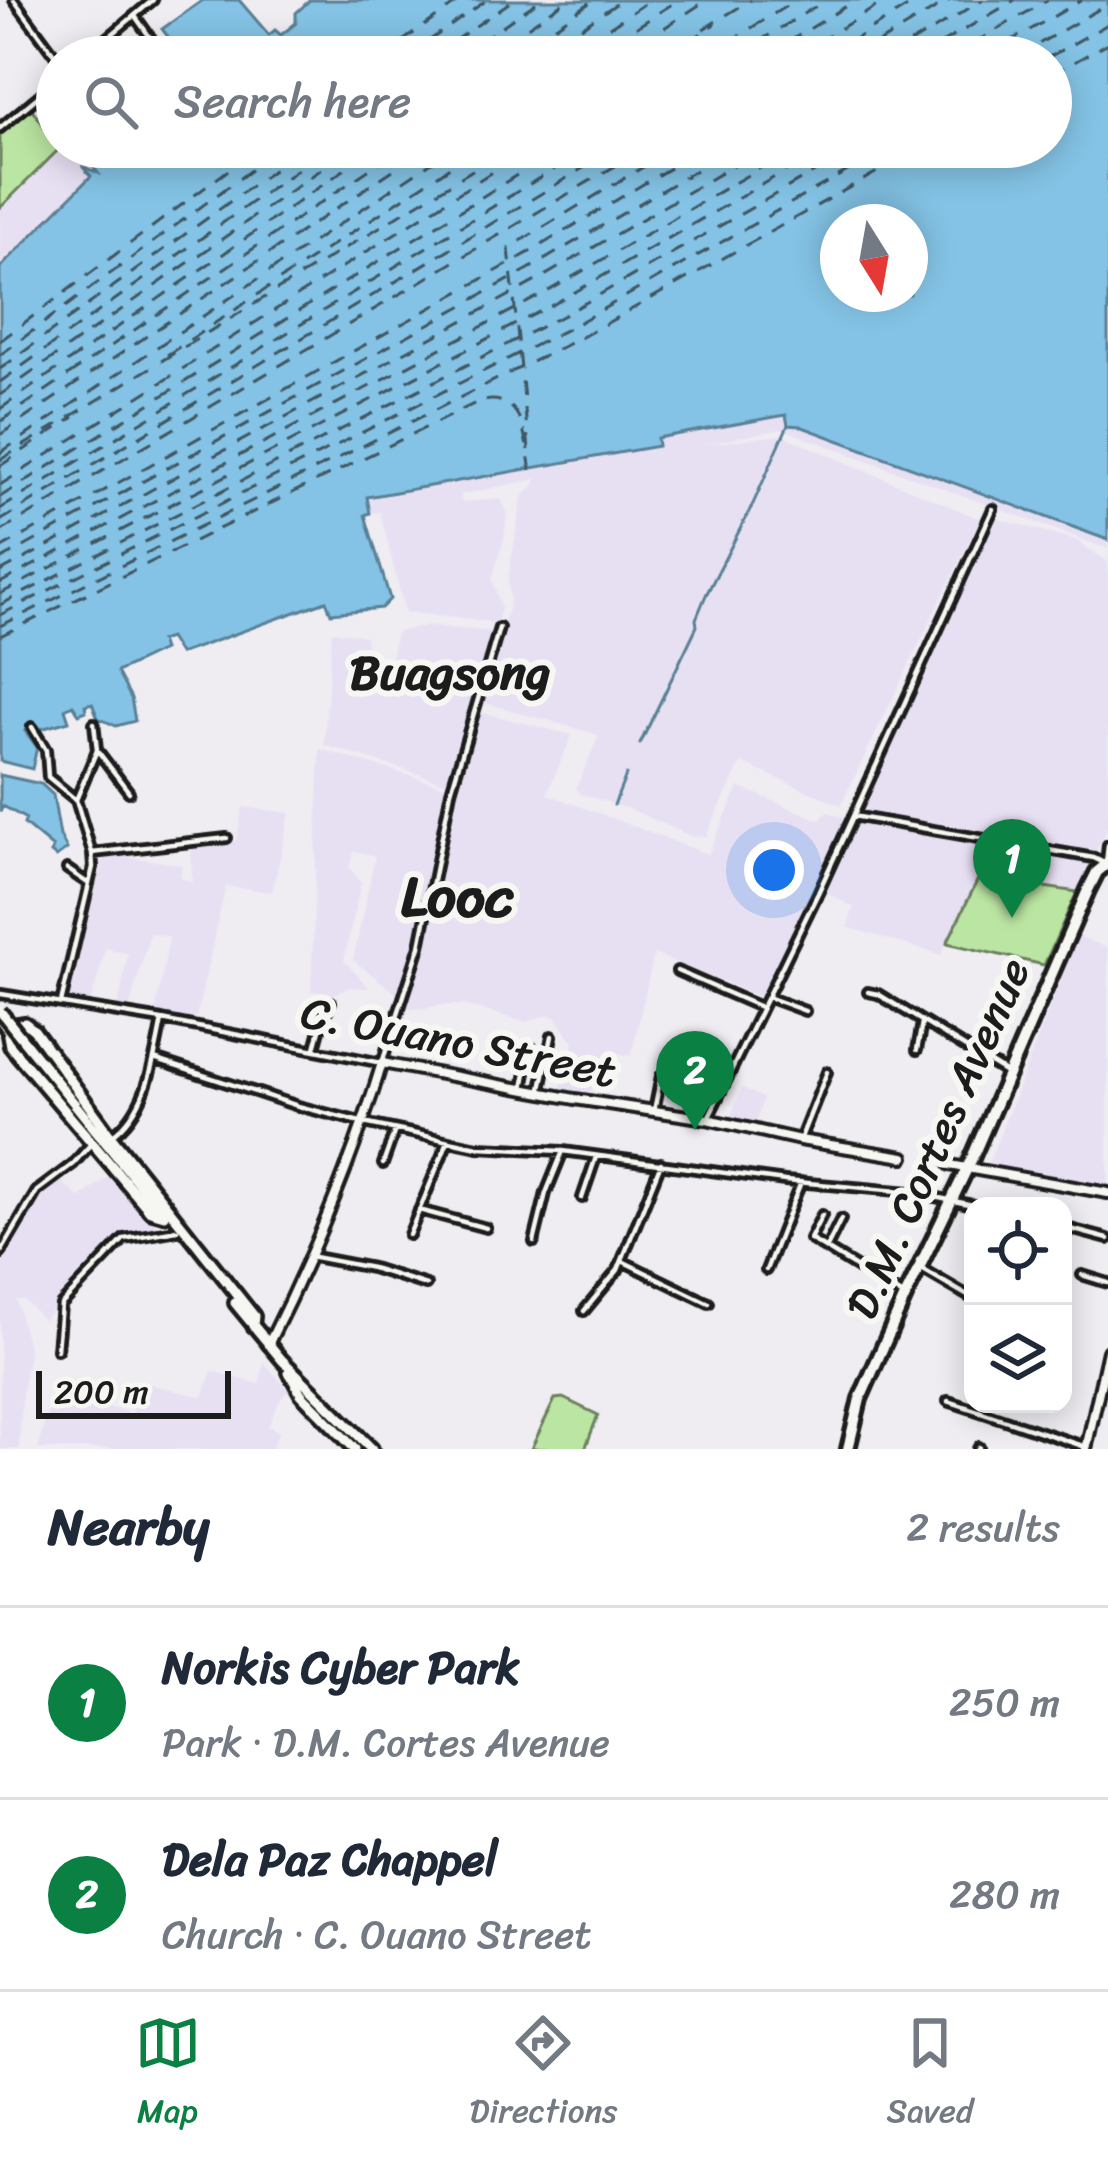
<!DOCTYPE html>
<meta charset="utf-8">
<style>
:root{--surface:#fff;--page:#f6f6f7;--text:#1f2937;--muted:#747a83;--line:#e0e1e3;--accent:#0b8043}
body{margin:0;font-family:Sriracha,sans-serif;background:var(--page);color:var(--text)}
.controls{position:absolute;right:36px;bottom:36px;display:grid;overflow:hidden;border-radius:24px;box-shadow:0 6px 30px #0003}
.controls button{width:108px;height:108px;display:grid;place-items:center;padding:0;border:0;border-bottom:3px solid var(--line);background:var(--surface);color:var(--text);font:60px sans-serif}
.compass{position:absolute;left:820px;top:204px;width:108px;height:108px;border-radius:50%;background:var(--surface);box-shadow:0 6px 30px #0003;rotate:169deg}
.scale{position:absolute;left:36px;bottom:30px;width:195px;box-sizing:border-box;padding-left:12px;border:6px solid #1c1c1c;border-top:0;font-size:33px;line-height:42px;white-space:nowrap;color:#1c1c1c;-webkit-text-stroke:9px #f6f6f2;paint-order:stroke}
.you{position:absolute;left:774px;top:870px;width:42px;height:42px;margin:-30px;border:9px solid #fff;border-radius:50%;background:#1a73e8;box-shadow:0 0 0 18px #1a73e833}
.badge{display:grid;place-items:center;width:78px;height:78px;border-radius:50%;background:var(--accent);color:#fff;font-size:39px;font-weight:700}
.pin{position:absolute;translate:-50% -99px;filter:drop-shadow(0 3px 6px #0008)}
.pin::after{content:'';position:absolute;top:63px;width:42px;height:36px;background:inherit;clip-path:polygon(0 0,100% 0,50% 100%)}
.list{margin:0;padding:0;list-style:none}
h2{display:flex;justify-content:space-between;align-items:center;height:156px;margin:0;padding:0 48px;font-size:51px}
h2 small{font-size:39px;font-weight:400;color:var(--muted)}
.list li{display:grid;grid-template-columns:78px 1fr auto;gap:36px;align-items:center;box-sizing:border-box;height:192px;padding:0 48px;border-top:3px solid var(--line)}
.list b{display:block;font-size:45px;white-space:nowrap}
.list p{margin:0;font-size:39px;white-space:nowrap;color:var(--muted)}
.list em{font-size:39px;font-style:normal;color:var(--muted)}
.icon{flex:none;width:66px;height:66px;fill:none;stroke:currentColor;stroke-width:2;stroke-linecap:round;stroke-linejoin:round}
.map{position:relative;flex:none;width:1108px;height:1449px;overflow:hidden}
.search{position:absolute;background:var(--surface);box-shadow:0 6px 30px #0003;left:36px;right:36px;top:36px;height:132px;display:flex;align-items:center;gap:30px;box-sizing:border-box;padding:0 42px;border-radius:66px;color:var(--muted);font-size:45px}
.sheet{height:540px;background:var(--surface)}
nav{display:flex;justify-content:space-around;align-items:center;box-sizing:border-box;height:168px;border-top:3px solid var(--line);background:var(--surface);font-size:33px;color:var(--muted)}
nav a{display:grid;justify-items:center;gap:6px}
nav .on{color:var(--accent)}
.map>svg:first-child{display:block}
</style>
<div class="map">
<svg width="1108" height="1449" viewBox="0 0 1108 1449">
<rect width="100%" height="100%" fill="#efecf2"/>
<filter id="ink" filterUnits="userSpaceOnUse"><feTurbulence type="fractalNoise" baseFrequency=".00833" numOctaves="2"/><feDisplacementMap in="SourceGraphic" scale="24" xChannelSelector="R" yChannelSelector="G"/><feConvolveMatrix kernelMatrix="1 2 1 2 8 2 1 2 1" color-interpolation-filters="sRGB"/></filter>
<g filter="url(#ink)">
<!-- built -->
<path fill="#e7e0f3" d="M 61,147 L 79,147 L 100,174 L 85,170 L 91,175 L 0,268 L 0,208 Z
M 786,414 L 789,425 L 800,426 L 1108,540 L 1108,549 L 782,429 L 706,444 L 782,435 L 980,519 L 841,805 L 741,763 L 706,836 L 693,837 L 634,811 L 582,794 L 576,789 L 599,735 L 482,702 L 510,601 L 508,580 L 522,497 L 535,485 L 536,479 L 460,495 L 462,502 L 500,499 L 507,512 L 504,540 L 492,579 L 501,608 L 497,623 L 405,612 L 380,512 L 370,513 L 366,498 L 657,447 L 656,438 Z
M 995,518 L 1076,540 L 1108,562 L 1108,826 L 1096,852 L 858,812 Z
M 429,626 L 494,632 L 447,783 L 324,745 L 332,631 L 366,636 L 367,663 L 390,665 L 396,632 Z
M 480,712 L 572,735 L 547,794 L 708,854 L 739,787 L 820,820 L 828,812 L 845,818 L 809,907 L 763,998 L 654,954 L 631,1056 L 613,1052 L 611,1059 L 602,1058 L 590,1095 L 559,1092 L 574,1042 L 556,1017 L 547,1015 L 526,1022 L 463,1005 L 440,1005 L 420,1009 L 404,1008 L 428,941 L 460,776 Z
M 320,749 L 448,787 L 417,948 L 405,966 L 400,996 L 353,960 L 375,856 L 354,851 L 349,867 L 361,883 L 344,960 L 369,988 L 350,987 L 333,994 L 311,991 Z
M 243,807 L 290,813 L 272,892 L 226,886 L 195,1022 L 155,1014 L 169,937 L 150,933 L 129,1009 L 118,1007 L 128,954 L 106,948 L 91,1001 L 69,998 L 104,853 L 182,865 L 180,878 L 192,882 L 191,844 L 236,841 Z
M 855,821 L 1088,862 L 1089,870 L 1077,892 L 979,877 L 941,955 L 847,927 L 854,908 L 823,890 Z
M 1078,936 L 1108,948 L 1108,1188 L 987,1167 Z
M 742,1088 L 763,1098 L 755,1126 L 729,1121 Z
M 113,1173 L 157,1227 L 141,1236 L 123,1238 L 43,1320 L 24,1300 L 16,1300 L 29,1352 L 22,1394 L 19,1449 L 0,1449 L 0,1265 L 39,1192 L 61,1181 L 80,1198 Z
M 264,1362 L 289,1391 L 281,1398 L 268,1426 L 279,1432 L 271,1449 L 38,1449 L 53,1391 L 132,1414 L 137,1394 L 146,1396 L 149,1384 L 203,1397 L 212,1371 L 259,1384 Z"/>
<!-- green -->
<path fill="#bbe5a2" stroke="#6c805f" stroke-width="3" d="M 32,109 L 52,139 L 57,136 L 57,147 L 61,147 L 0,208 L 0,135 Z
M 979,877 L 1077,892 L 1044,965 L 947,943 Z
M 563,1398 L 598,1415 L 585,1449 L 531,1449 L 555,1399 Z"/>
<!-- water -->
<path fill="#84c3e5" stroke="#5a8095" stroke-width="3" fill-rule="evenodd" d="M 203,0 L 239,0 L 269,35 L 275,30 L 281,35 L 296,23 L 296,13 L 310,0 L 1108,0 L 1108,540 L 800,426 L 788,425 L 786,415 L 657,438 L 658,446 L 367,497 L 370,513 L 365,515 L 390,599 L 381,608 L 331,613 L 326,601 L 179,654 L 169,638 L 160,641 L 163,650 L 117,672 L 131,698 L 135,721 L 116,726 L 98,718 L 92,703 L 85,705 L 86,711 L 79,714 L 73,705 L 65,709 L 69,721 L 41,729 L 35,723 L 25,731 L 37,747 L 32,769 L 0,761 L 0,268 L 91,176 L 82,166 L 98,173 L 79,147 L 1051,147 L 1051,57 L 184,57 L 162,29 ZM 838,222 L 910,222 L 910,294 L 838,294 Z
M 0,775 L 41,784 L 53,795 L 60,836 L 67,849 L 56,857 L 51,853 L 53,848 L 24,824 L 26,819 L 3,806 L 0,812 Z"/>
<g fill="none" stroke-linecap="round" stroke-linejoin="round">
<!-- stream -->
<path stroke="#5a8095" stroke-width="3" d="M 640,744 L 697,626 L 696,619 L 706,595 L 753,504 L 788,425
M 614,805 L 626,775"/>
<!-- ferry -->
<path stroke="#405662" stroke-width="3" stroke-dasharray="15 12" stroke-linecap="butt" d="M 380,57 L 461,0
M 406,57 L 487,0
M 431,57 L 513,0
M 457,57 L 540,0
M 483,57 L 567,0
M 510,57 L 594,0
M 536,57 L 622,0
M 564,57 L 650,0
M 591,57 L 678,0
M 619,57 L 707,0
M 657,57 L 751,0
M 666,57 L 715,24
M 705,57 L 796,0
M 734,57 L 826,0
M 764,57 L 856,0
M 794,57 L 887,0
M 825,57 L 919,0
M 855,57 L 950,0
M 887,57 L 983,0
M 918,57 L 1015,0
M 950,57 L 1048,0
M 983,57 L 1082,0
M 1016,57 L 1108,4
M 1049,57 L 1108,24
M 1051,75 L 1108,43
M 0,341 L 259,147
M 0,355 L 282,147
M 167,355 L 480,147
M 0,369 L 305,147
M 0,382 L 329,147
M 0,395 L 353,147
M 0,409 L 377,147
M 0,422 L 402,147
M 0,435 L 427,147
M 529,450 L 509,248 L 676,147
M 0,453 L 454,147
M 0,460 L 510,147
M 0,466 L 74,417
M 0,485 L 531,147
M 0,497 L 562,147
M 0,509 L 590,147
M 0,521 L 618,147
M 0,532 L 647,147
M 0,549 L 518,259 L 705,147
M 0,560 L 527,270 L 735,147
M 0,572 L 536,281 L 765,147
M 0,583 L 545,293 L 796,147
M 0,594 L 554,304 L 827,147
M 0,605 L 564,315 L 858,147
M 0,615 L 573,326 L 890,147
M 0,626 L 582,337 L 922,147
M 0,636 L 478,402 C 525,390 524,437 531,470"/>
<defs>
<path id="street" d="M 14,0 L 57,58
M 135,16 L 164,57
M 85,57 L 153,0
M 0,128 L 57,81
M 32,727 L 46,750 L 48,777 L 76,800
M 97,750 L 129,792
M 853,816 L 1094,858 L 1106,864
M 92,853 L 227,838
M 1106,863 L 1108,845
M 67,869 L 89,884
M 677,971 L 760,1007
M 868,992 L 878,994 L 1008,1074
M 1,994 L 162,1020 L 382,1063 L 420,946 L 451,791 L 499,628
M 767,997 L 805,1011
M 61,1003 L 93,867 L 92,853 L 76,800 L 97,750 L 94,723
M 0,1023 L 5,1030
M 315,1048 L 322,1022 L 331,1002
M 917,1050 L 922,1023
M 154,1059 L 298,1106 L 364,1123 L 478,1147 L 563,1151 L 785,1181 L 910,1192 L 978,1206
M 523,1088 L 531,1047
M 541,1089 L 552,1036
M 654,1111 L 661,1076
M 708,1118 L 818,893 L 993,509
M 111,1136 C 147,1112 154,1060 162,1020
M 800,1140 L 827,1072
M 383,1164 L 395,1130
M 582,1198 L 596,1157
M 419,1210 L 486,1228
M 822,1215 L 810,1239 L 905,1297
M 1063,1227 L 1108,1239
M 409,1235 L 448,1141
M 534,1242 L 546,1193 L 563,1151
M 826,1249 L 841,1219
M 0,1254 L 37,1191 L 73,1164 L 90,1145
M 309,1256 L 372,1268 L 426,1285
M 622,1261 L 709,1303
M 920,1268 L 968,1296 L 973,1296
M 766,1270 L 801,1182
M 1082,1275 L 1108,1283
M 584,1311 L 618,1270 L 661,1163
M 57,1350 L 61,1305 L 124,1239 L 177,1230
M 948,1401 L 1086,1447
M 978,1449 L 979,1447"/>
<path id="secondary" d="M 950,1165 L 1108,1193
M 268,1345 C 313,1255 353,1159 382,1063 L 575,1099 L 707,1119 L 800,1140 L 904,1157
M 1086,1449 L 1108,1351"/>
<path id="primary" d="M 24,1041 L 160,1210
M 164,1215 L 150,1211 L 10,1046 L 8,1035 L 13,1025 L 25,1023 L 34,1030 L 111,1136 L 254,1316 L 253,1326
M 235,1303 L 282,1360 L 372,1449
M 289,1372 L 301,1394 L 355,1449"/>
<path id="highway" d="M 848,1449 L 860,1399 L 905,1297 L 972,1158 L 1088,890 L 1097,872 L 1108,863"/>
</defs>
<!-- street casing -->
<use href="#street" stroke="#1c1c1c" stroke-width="14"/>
<!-- secondary casing -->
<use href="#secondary" stroke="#1c1c1c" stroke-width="16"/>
<!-- primary casing -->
<use href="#primary" stroke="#1c1c1c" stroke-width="18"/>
<!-- highway casing -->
<use href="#highway" stroke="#1c1c1c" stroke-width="20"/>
<!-- street -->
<use href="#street" stroke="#f6f6f2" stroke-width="4.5"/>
<!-- secondary -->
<use href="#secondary" stroke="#f6f6f2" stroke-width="8"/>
<!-- primary -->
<use href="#primary" stroke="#f6f6f2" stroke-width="9"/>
<!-- highway -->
<use href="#highway" stroke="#f6f6f2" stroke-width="10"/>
<defs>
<path id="primary-bridge" d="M 0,1011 L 24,1041"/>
</defs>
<!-- primary-bridge casing -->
<use href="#primary-bridge" stroke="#1c1c1c" stroke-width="18" stroke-linecap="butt"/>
<!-- primary-bridge -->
<use href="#primary-bridge" stroke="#f6f6f2" stroke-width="9"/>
</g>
</g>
<g text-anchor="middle" stroke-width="12" stroke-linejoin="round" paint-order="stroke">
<!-- street labels -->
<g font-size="45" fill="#1c1c1c" stroke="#f6f6f2">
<text transform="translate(459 1041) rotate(11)" y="16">C. Ouano Street</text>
<text transform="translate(937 1138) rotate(-66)" y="16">D.M. Cortes Avenue</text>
</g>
<!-- neighbourhood labels -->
<g font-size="48" font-weight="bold" fill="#1c1c1c" stroke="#f6f6f2">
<text x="450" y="689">Buagsong</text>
</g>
<!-- district labels -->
<g font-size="57" font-weight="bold" fill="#1c1c1c" stroke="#f6f6f2">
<text x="457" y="916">Looc</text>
</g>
</g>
</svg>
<div class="controls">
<button><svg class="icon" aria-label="locate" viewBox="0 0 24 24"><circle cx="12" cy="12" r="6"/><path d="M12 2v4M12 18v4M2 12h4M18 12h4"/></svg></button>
<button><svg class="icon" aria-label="layers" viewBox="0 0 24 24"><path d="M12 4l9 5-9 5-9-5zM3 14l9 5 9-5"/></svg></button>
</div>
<svg class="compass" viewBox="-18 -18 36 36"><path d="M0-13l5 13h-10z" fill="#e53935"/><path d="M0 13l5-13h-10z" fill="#747a83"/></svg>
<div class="scale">200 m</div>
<div class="you"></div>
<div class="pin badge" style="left:1012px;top:918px">1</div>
<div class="pin badge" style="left:695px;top:1130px">2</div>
<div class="search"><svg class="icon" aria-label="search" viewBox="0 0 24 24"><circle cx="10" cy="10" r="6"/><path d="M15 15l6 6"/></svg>Search here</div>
</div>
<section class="sheet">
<h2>Nearby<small>2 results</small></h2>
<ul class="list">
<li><span class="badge">1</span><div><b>Norkis Cyber Park</b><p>Park · D.M. Cortes Avenue</p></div><em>250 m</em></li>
<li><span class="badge">2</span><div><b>Dela Paz Chappel</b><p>Church · C. Ouano Street</p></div><em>280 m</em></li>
</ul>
</section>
<nav>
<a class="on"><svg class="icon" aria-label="map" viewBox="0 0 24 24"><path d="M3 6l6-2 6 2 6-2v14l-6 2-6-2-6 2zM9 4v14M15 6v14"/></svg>Map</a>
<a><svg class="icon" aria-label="directions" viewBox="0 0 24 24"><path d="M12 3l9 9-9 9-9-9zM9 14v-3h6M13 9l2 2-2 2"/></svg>Directions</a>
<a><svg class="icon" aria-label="saved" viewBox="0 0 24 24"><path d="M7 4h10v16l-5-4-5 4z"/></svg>Saved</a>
</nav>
